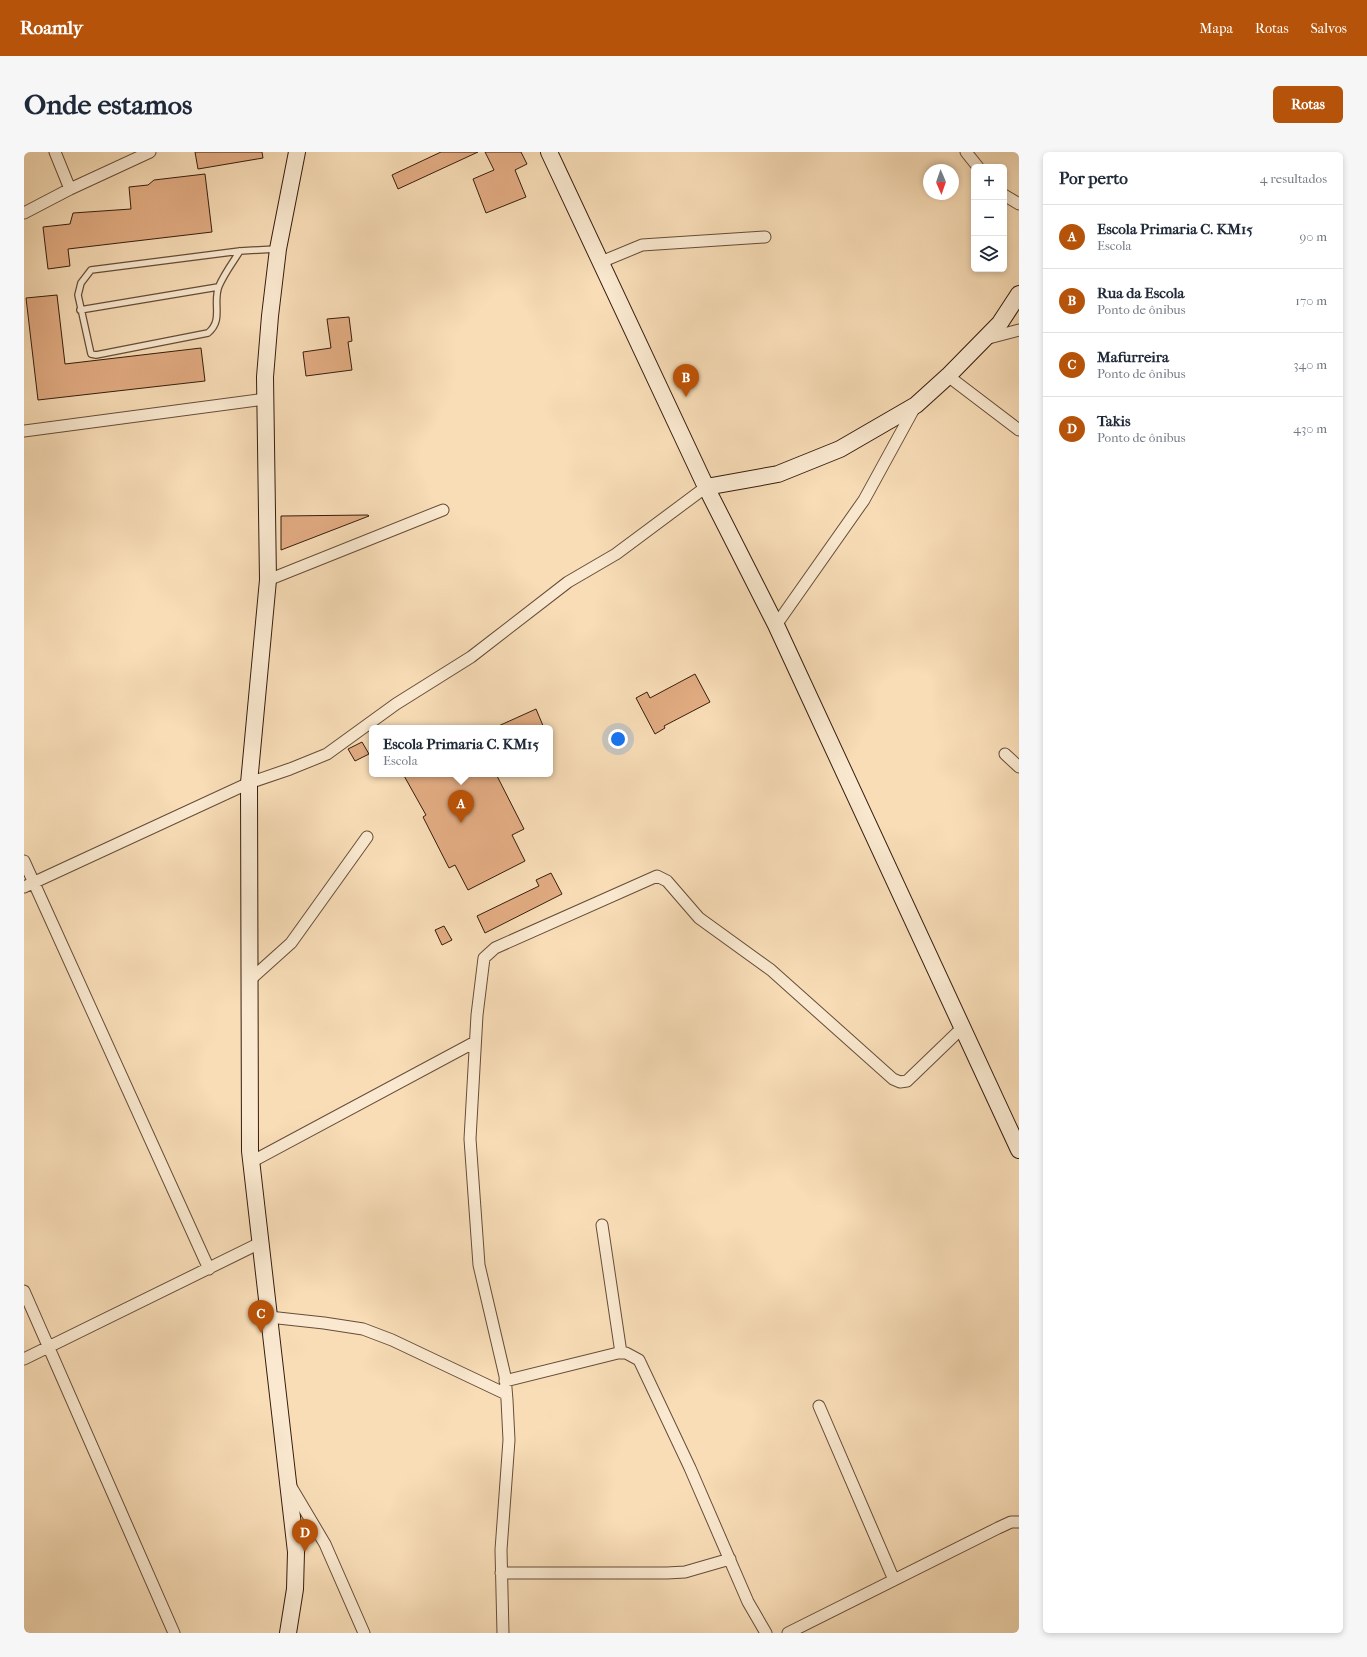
<!DOCTYPE html>
<html lang="pt">
<meta charset="utf-8">
<style>
:root{--surface:#fff;--page:#f6f6f7;--text:#1f2937;--muted:#747a83;--line:#e0e1e3;--accent:#b45309}
body{margin:0;font-family:"IM FELL French Canon",serif;background:var(--page);color:var(--text)}
.controls{position:absolute;right:12px;top:12px;display:grid;overflow:hidden;border-radius:6px;box-shadow:0 2px 6px #0003}
.controls button{width:36px;height:36px;display:grid;place-items:center;padding:0;border:0;border-bottom:1px solid var(--line);background:var(--surface);color:var(--text);font:20px sans-serif}
.compass{position:absolute;left:899px;top:12px;width:36px;height:36px;border-radius:50%;background:var(--surface);box-shadow:0 2px 6px #0003;rotate:178deg}
.you{position:absolute;left:594px;top:587px;width:14px;height:14px;margin:-10px;border:3px solid #fff;border-radius:50%;background:#1a73e8;box-shadow:0 0 0 6px #1a73e833}
.badge{display:grid;place-items:center;width:26px;height:26px;border-radius:50%;background:var(--accent);color:#fff;font-size:13px;font-weight:700}
.pin{position:absolute;translate:-50% -33px;filter:drop-shadow(0 1px 2px #0008)}
.pin::after{content:'';position:absolute;top:21px;width:14px;height:12px;background:inherit;clip-path:polygon(0 0,100% 0,50% 100%)}
.popup{position:absolute;left:345px;top:573px;width:184px;height:52px;box-sizing:border-box;display:grid;place-content:center;border-radius:6px;background:var(--surface);filter:drop-shadow(0 1px 3px #0005);font-size:13px;white-space:nowrap;color:var(--muted)}
.popup b{font-size:15px;color:var(--text)}
.popup::after{content:'';position:absolute;left:50%;top:100%;margin-left:-8px;border:8px solid transparent;border-top-color:var(--surface)}
.list{margin:0;padding:0;list-style:none}
h2{display:flex;justify-content:space-between;align-items:center;height:52px;margin:0;padding:0 16px;font-size:17px}
h2 small{font-size:13px;font-weight:400;color:var(--muted)}
.list li{display:grid;grid-template-columns:26px 1fr auto;gap:12px;align-items:center;box-sizing:border-box;height:64px;padding:0 16px;border-top:1px solid var(--line)}
.list b{display:block;font-size:15px;white-space:nowrap}
.list p{margin:0;font-size:13px;white-space:nowrap;color:var(--muted)}
.list em{font-size:13px;font-style:normal;color:var(--muted)}
.icon{flex:none;width:22px;height:22px;fill:none;stroke:currentColor;stroke-width:2;stroke-linecap:round;stroke-linejoin:round}
.map{position:relative;flex:none;width:995px;height:1481px;overflow:hidden;border-radius:6px}
header{display:flex;align-items:center;gap:24px;box-sizing:border-box;height:56px;padding:0 20px;background:var(--accent);color:#fff}
header strong{font-size:19px}
nav{display:flex;gap:22px;margin-inline-start:auto;font-size:14px}
.intro{display:flex;align-items:center;justify-content:space-between;box-sizing:border-box;height:96px;padding:0 24px}
h1{margin:0;font-size:28px}
.button{padding:10px 18px;border-radius:6px;background:var(--accent);color:#fff;font-size:14px;font-weight:700}
main{display:flex;gap:24px;padding:0 24px}
aside{flex:1;background:var(--surface);border-radius:6px;box-shadow:0 2px 6px #0003}
.map>svg:first-child{display:block}
</style>
<header>
<strong>Roamly</strong>
<nav><a>Mapa</a><a>Rotas</a><a>Salvos</a></nav>
</header>
<div class="intro"><h1>Onde estamos</h1><a class="button">Rotas</a></div>
<main>
<div class="map">
<svg width="995" height="1481" viewBox="0 0 995 1481">
<rect width="100%" height="100%" fill="#f8ddb7"/>
<filter id="stains"><feTurbulence type="fractalNoise" baseFrequency=".005" numOctaves="4"/><feColorMatrix values="0 0 0 0 .2 0 0 0 0 .09 0 0 0 0 .02 0 0 0 .5 -.17"/></filter>
<radialGradient id="worn" r=".72"><stop offset=".6" stop-color="#630" stop-opacity="0"/><stop offset="1" stop-color="#630" stop-opacity=".3"/></radialGradient>
<!-- building -->
<path fill="#e3ac83" stroke="#361d0e" d="M 171,0 L 238,0 L 239,6 L 174,17 Z
M 417,0 L 454,0 L 374,37 L 368,23 Z
M 461,0 L 497,0 L 503,12 L 491,18 L 502,45 L 462,61 L 449,27 L 470,18 Z
M 181,22 L 188,80 L 44,97 L 46,114 L 24,117 L 19,75 L 46,72 L 49,61 L 107,57 L 105,35 L 124,33 L 130,28 Z
M 33,143 L 41,212 L 177,196 L 181,229 L 14,248 L 2,146 Z
M 325,165 L 328,189 L 324,190 L 328,218 L 282,224 L 279,200 L 307,196 L 303,167 Z
M 344,363 L 345,364 L 257,398 L 257,364 Z
M 671,522 L 686,550 L 640,574 L 641,576 L 631,582 L 612,546 L 623,540 L 626,546 Z
M 512,557 L 520,576 L 470,576 Z
M 338,590 L 345,602 L 331,609 L 324,597 Z
M 379,622 L 472,622 L 500,677 L 488,683 L 501,709 L 444,738 L 431,713 L 425,716 L 399,665 L 402,663 Z
M 527,721 L 538,742 L 461,781 L 453,764 L 515,734 L 512,728 Z
M 420,774 L 428,788 L 418,793 L 411,778 Z"/>
<g fill="none" stroke-linecap="round" stroke-linejoin="round">
<defs>
<path id="lane" d="M 216,99 C 209,110 200,122 195,134 C 188,151 200,168 184,181 L 72,203 L 67,202 L 54,143 L 57,131 L 67,118 L 216,99 L 252,97
M 56,158 L 194,135"/>
<path id="street" d="M 31,0 L 46,37
M 942,0 L 954,15
M 980,43 L 995,52
M 0,61 L 46,37 L 126,0
M 577,110 L 618,93 L 741,85
M 961,187 L 995,178
M 924,224 L 995,278
M 0,279 L 241,247
M 244,428 L 419,358
M 752,473 L 840,348 L 892,253
M 981,602 L 995,615
M 0,709 L 185,1117
M 0,735 L 225,631 L 266,617 L 303,602 L 372,552 L 447,505 L 544,430 L 592,402 L 682,335
M 227,827 L 267,791 L 343,685
M 227,1010 L 451,890
M 578,1073 L 597,1201
M 0,1139 L 150,1481
M 245,1165 L 300,1171 L 339,1177 L 368,1188 L 482,1242
M 0,1207 L 236,1091
M 481,1229 L 594,1201 L 602,1201 L 615,1208 L 666,1316 L 724,1450 L 742,1481
M 795,1254 L 870,1428
M 266,1333 L 301,1392 L 340,1481
M 477,1421 L 643,1421 L 661,1420 L 706,1407
M 479,1481 L 477,1398 L 485,1288 L 483,1248 L 481,1224 L 455,1113 L 446,987 L 453,863 L 460,806 L 471,796 L 633,724 L 643,729 L 675,766 L 747,818 L 869,927 L 876,930 L 883,929 L 938,876
M 764,1481 L 974,1376 L 987,1370 L 995,1370"/>
<path id="secondary" d="M 525,0 L 682,335 L 752,473 L 995,998
M 682,335 L 754,322 L 816,297 L 892,253 L 924,224 L 976,171 L 995,142
M 264,1481 L 271,1437 L 272,1400 L 226,999 L 225,631 L 244,428 L 241,225 L 246,164 L 254,97 L 273,0"/>
</defs>
<!-- lane casing -->
<use href="#lane" stroke="#664d38" stroke-width="8"/>
<!-- street casing -->
<use href="#street" stroke="#664d38" stroke-width="13"/>
<!-- secondary casing -->
<use href="#secondary" stroke="#361d0e" stroke-width="18"/>
<!-- lane -->
<use href="#lane" stroke="#fae9d0" stroke-width="5.5"/>
<!-- street -->
<use href="#street" stroke="#fae9d0" stroke-width="11"/>
<!-- secondary -->
<use href="#secondary" stroke="#fae9d0" stroke-width="16"/>
</g>
<rect width="100%" height="100%" filter="url(#stains)"/>
<rect width="100%" height="100%" fill="url(#worn)"/>
</svg>
<div class="controls">
<button>+</button>
<button>−</button>
<button><svg class="icon" aria-label="layers" viewBox="0 0 24 24"><path d="M12 4l9 5-9 5-9-5zM3 14l9 5 9-5"/></svg></button>
</div>
<svg class="compass" viewBox="-18 -18 36 36"><path d="M0-13l5 13h-10z" fill="#e53935"/><path d="M0 13l5-13h-10z" fill="#747a83"/></svg>
<div class="you"></div>
<div class="pin badge" style="left:437px;top:671px">A</div>
<div class="popup"><b>Escola Primaria C. KM15</b>Escola</div>
<div class="pin badge" style="left:662px;top:245px">B</div>
<div class="pin badge" style="left:237px;top:1181px">C</div>
<div class="pin badge" style="left:281px;top:1400px">D</div>
</div>
<aside>
<h2>Por perto<small>4 resultados</small></h2>
<ul class="list">
<li><span class="badge">A</span><div><b>Escola Primaria C. KM15</b><p>Escola</p></div><em>90 m</em></li>
<li><span class="badge">B</span><div><b>Rua da Escola</b><p>Ponto de ônibus</p></div><em>170 m</em></li>
<li><span class="badge">C</span><div><b>Mafurreira</b><p>Ponto de ônibus</p></div><em>340 m</em></li>
<li><span class="badge">D</span><div><b>Takis</b><p>Ponto de ônibus</p></div><em>430 m</em></li>
</ul>
</aside>
</main>
